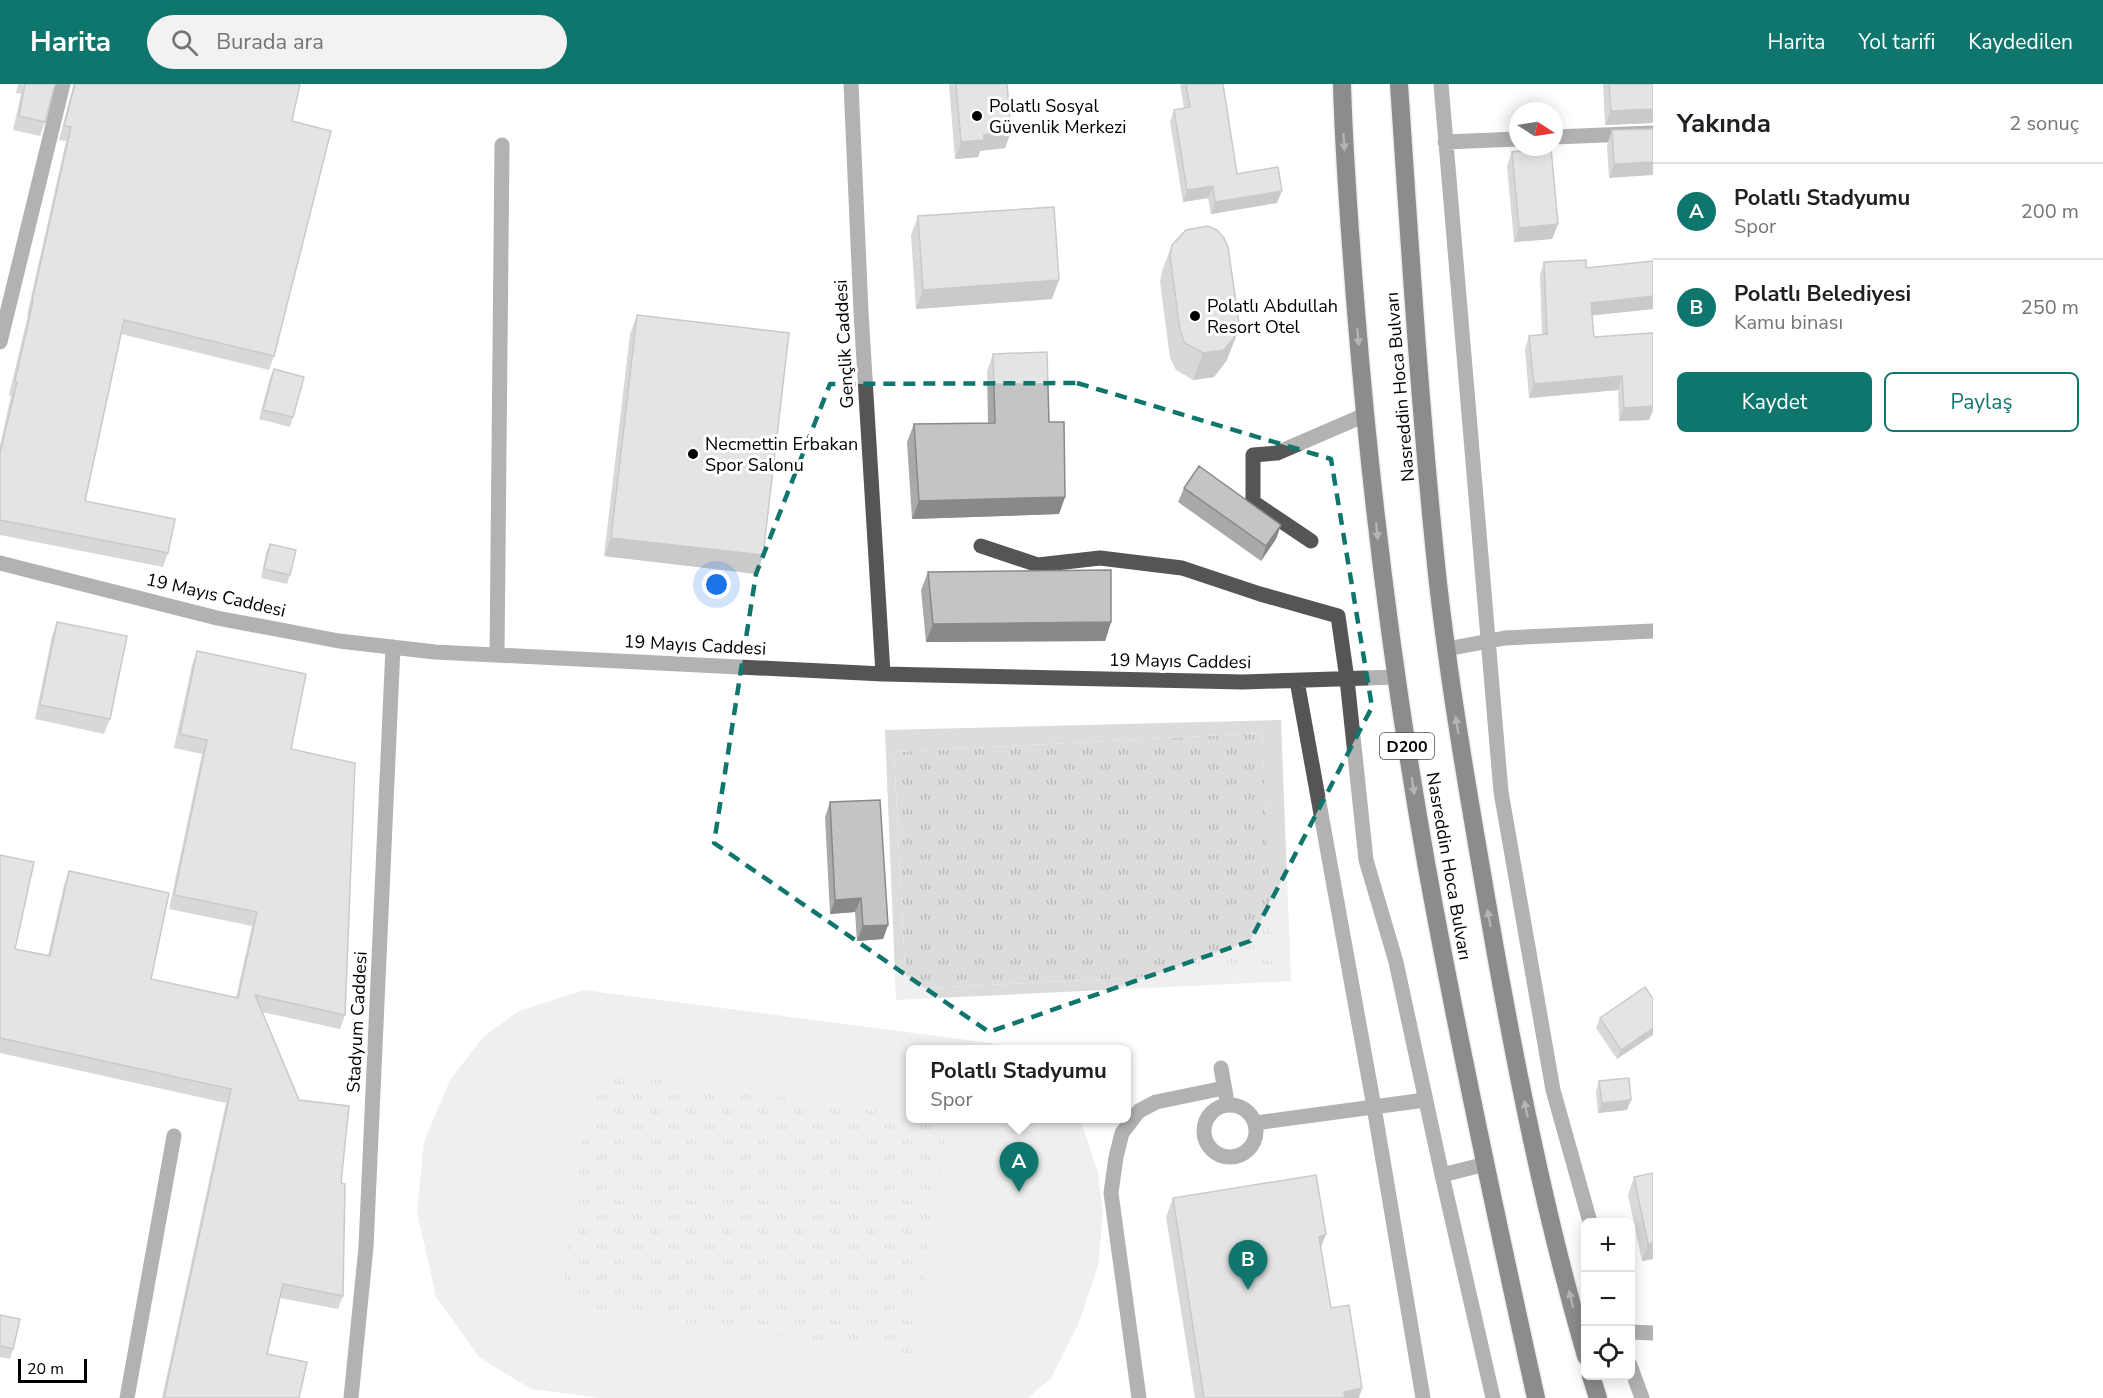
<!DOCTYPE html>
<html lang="tr">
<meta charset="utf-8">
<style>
:root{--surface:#fff;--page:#f2f2f2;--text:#202124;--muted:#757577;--line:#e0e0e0;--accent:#0f766e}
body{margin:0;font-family:"Nunito Sans",sans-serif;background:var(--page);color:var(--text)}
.controls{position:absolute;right:18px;bottom:18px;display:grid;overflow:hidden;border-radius:9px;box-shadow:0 3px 15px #0003}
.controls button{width:54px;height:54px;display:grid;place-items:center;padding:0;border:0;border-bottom:2px solid var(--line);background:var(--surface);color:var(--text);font:30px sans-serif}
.compass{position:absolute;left:1509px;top:18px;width:54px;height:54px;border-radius:50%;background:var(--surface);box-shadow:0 3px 15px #0003;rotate:102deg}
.scale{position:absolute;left:18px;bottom:15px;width:69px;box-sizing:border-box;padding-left:6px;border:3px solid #000;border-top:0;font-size:16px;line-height:21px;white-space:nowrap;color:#000;-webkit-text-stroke:4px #fff;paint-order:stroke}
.you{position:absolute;left:717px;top:501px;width:21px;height:21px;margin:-15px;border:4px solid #fff;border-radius:50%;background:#1a73e8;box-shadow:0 0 0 9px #1a73e833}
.badge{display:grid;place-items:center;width:39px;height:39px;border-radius:50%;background:var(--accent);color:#fff;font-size:20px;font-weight:700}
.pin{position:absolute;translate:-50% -50px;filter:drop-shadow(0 2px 3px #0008)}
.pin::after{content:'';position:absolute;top:32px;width:21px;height:18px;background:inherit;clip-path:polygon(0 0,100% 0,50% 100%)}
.popup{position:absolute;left:906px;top:961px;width:225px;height:78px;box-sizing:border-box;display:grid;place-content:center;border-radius:9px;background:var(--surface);filter:drop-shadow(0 2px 4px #0005);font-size:20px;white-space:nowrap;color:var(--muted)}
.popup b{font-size:22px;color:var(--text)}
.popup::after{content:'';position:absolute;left:50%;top:100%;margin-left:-12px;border:12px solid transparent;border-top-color:var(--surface)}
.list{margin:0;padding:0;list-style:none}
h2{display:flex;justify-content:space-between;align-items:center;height:78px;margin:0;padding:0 24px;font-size:26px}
h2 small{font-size:20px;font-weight:400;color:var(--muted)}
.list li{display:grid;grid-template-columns:39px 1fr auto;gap:18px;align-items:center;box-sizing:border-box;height:96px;padding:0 24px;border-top:2px solid var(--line)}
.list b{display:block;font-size:22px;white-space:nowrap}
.list p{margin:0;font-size:20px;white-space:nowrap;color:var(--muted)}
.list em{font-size:20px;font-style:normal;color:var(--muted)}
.actions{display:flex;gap:12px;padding:18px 24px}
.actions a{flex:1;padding:14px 0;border:2px solid var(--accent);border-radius:9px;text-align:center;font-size:21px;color:var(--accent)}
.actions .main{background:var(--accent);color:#fff}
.icon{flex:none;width:33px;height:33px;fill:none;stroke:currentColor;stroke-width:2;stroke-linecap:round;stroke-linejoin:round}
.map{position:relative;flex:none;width:1653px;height:1314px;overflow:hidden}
header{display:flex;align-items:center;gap:36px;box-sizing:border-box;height:84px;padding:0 30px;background:var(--accent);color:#fff}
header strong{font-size:28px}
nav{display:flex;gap:33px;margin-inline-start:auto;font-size:21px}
.search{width:420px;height:54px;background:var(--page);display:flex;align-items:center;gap:15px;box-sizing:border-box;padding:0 21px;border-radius:33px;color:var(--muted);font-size:22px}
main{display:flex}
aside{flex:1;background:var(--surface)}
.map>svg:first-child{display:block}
</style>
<header>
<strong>Harita</strong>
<div class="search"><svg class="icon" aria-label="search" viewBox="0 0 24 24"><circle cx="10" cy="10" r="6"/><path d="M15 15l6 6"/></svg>Burada ara</div>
<nav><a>Harita</a><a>Yol tarifi</a><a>Kaydedilen</a></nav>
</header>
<main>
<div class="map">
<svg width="1653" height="1314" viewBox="0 0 1653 1314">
<defs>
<pattern id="grass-tufts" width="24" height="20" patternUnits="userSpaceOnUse" patternTransform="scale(1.5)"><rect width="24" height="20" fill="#dcdcdc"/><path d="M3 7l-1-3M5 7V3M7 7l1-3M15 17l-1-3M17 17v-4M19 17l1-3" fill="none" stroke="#bbb"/></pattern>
</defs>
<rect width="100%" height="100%" fill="#fff"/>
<!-- grass -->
<path fill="url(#grass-tufts)" d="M 1262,649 L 1274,887 L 906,905 L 894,668 Z
M 593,986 L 911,1031 L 911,1034 L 948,1036 L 914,1271 L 560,1221 Z"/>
<!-- pitch -->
<path fill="#dcdcdc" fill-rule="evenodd" d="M 1281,636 L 1291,897 L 896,916 L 885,646 ZM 1262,649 L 1273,887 L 906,905 L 894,668 Z
M 584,906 L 990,959 L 1004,965 L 911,966 L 911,1031 L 593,986 L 560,1221 L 914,1271 L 947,1036 L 937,1035 L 1078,1035 L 1083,1043 L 1098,1089 L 1103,1130 L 1098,1182 L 1078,1241 L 1051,1294 L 1028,1314 L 600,1314 L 531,1305 L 480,1274 L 436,1213 L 417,1127 L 424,1058 L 450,996 L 483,953 L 519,927 Z"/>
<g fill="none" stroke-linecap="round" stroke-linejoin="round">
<defs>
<path id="highway" d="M 1342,0 C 1344,76 1350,151 1356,227 C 1371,413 1394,599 1427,784 C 1459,961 1497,1138 1536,1314
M 1399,0 C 1410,164 1420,327 1437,490 C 1450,608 1471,725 1491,842 C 1516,986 1545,1131 1586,1272
M 1591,1292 L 1598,1314"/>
</defs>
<!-- highway casing -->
<use href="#highway" stroke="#dbdbdb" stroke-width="21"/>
<!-- minor -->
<path stroke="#555" stroke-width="15" d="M 851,0 L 861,228 L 883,590
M 1441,0 L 1501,708 L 1553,1006 L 1590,1138
M 1554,53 L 1653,49
M 1445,58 L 1518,55
M 0,258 L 63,0
M 1311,457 L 1253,418 L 1253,371 L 1277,369 L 1365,331
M 981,462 L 1038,481 L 1100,474 L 1182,484 L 1260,510 L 1338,532 L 1347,595 L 1366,776 L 1396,878 L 1442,1091 L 1493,1314
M 0,479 L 217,534 L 339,557 L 435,568 L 883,590 L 1243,598 L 1397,593
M 1447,565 L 1505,554 L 1653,547
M 497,571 L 502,61
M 1297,597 L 1374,1023 L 1423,1314
M 1221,984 L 1226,1012
M1204 1047a26 26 0 1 1 52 0a26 26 0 1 1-52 0Z
M 1255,1039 L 1425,1016
M 1442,1091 L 1486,1080
M 1630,1248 L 1653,1249
M 1630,1281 L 1642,1314
M 127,1314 L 174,1052
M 351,1314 L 366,1163 L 393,563
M 1139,1314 L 1111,1109 L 1116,1073 L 1122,1049 L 1139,1027 L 1156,1018 L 1224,1004"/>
<!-- highway -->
<use href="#highway" stroke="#000" stroke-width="18"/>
</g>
<!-- wall -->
<path fill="#a9a9a9" d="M 18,0 L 55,0 L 45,38 L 40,52 L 13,46 L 21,10 L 16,9 Z
M 72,0 L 300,0 L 292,37 L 274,272 L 269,286 L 121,250 L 85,417 L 168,469 L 163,483 L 0,451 L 0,361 L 11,312 L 9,311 L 28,231 L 27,231 L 66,57 L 59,56 L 73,2 Z
M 949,0 L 1007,0 L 1005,64 L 980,67 L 978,73 L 955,75 Z
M 1180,0 L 1223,0 L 1237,90 L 1277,119 L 1211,130 L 1208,114 L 1183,118 L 1170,38 L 1174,26 L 1184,24 Z
M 1603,0 L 1653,0 L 1653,39 L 1605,41 Z
M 1653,45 L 1609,94 L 1607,61 L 1612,46 Z
M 1512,68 L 1558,140 L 1552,155 L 1514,158 L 1507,82 Z
M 918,132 L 1052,215 L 916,225 L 911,151 Z
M 1172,161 L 1227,276 L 1214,293 L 1193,296 L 1176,286 L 1170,274 L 1160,198 L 1162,187 Z
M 1653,177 L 1653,225 L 1592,231 L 1594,253 L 1653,249 L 1653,326 L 1649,336 L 1619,337 L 1618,306 L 1529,314 L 1525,265 L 1529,252 L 1542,251 L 1540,191 L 1544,178 L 1586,184 Z
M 637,231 L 757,490 L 604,472 L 630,250 Z
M 993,270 L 1049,338 L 1065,413 L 1059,430 L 912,435 L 907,358 L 914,340 L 988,339 L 987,287 Z
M 274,285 L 293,333 L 290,343 L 259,335 L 270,294 Z
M 1184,404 L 1281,441 L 1276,455 L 1261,477 L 1178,418 Z
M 270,460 L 290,491 L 287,500 L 261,494 L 266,469 Z
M 928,488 L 1111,538 L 1105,557 L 926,558 L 921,506 Z
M 57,538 L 110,635 L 104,650 L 35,635 L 52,552 Z
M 197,567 L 291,665 L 345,931 L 340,945 L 262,928 L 299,1016 L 341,1099 L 343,1212 L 338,1225 L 280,1214 L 267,1270 L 299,1314 L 162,1314 L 226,1019 L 0,969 L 0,771 L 15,865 L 48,871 L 64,801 L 69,787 L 151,895 L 236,914 L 252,842 L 169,825 L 202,670 L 174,664 L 192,581 Z
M 830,718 L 888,841 L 883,855 L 857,857 L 855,828 L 830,830 L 825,733 Z
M 1653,915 L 1617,975 L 1596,944 L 1600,934 Z
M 1599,997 L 1627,1026 L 1598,1029 L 1596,1007 Z
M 1634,1093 L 1653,1175 L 1642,1177 L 1628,1111 Z
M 1173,1114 L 1326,1150 L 1321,1163 L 1331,1224 L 1359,1314 L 1195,1314 L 1166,1133 Z
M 0,1231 L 13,1265 L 10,1275 L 0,1273 Z"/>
<!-- shaded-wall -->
<path fill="#898989" d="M 1653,25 L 1653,39 L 1605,41 L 1611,27 Z
M 1011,48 L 1005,64 L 980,67 L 978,73 L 955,75 L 961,58 L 984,51 Z
M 1653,78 L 1653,91 L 1609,94 L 1614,80 Z
M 1213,102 L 1208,114 L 1183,118 L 1187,106 Z
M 1282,107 L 1277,119 L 1211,130 L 1215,118 Z
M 1558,140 L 1552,155 L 1514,158 L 1519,144 Z
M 1059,196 L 1052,215 L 916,225 L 923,206 Z
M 1653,212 L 1653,225 L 1587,232 L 1591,219 Z
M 1237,250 L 1227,276 L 1214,293 L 1193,296 L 1203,269 Z
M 1622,292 L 1618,306 L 1529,314 L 1534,300 Z
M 1653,322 L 1653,326 L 1649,336 L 1619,337 L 1624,324 Z
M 1065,413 L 1059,430 L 912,435 L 919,417 Z
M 1281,441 L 1276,455 L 1261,477 L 1266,462 Z
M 611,454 L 763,471 L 757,490 L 604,472 Z
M 1111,538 L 1105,557 L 926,558 L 933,540 Z
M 861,814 L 855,828 L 830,830 L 835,816 Z
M 888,841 L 883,855 L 857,857 L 863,842 Z
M 1653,944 L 1653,951 L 1617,975 L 1621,966 Z
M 1631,1016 L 1627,1026 L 1598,1029 L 1602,1019 Z
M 1326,1150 L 1319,1168 L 1319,1153 Z
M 1653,1159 L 1653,1175 L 1642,1177 L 1648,1160 Z
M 1362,1304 L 1359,1314 L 1341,1314 L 1344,1308 Z"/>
<!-- building -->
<path fill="#c4c4c4" stroke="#898989" stroke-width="1.5" d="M 25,0 L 55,0 L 45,38 L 19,32 Z
M 75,0 L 300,0 L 292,37 L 331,47 L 274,272 L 124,236 L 85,417 L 175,435 L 168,469 L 0,436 L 0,369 L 17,298 L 15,297 L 33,217 L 32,217 L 71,43 L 64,42 Z
M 956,0 L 1007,0 L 1011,48 L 984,51 L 984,56 L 961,58 Z
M 1186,0 L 1223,0 L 1237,90 L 1278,83 L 1282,107 L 1215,118 L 1213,102 L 1187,106 L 1174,26 L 1190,23 Z
M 1609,0 L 1653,0 L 1653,25 L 1611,27 Z
M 1653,45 L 1653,78 L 1614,80 L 1612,46 Z
M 1551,64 L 1558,140 L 1519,144 L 1512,68 Z
M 1054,123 L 1059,196 L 923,206 L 918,132 Z
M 1208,142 L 1217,146 L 1224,154 L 1228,163 L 1239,239 L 1237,250 L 1224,266 L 1203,269 L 1185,259 L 1180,247 L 1170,171 L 1172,161 L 1186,146 Z
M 1586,176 L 1586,184 L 1653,177 L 1653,212 L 1591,219 L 1594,253 L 1653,249 L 1653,322 L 1624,324 L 1622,292 L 1534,300 L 1529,252 L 1547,250 L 1544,178 Z
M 637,231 L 789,249 L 763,471 L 611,454 Z
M 1047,268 L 1049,338 L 1064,338 L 1065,413 L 919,417 L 914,340 L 995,339 L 993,270 Z
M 274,285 L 304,293 L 293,333 L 263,326 Z
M 1199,382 L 1281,441 L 1266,462 L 1184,404 Z
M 270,460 L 296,466 L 290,491 L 264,485 Z
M 1111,486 L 1111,538 L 933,540 L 928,488 Z
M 57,538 L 127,552 L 110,635 L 40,621 Z
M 197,567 L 306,590 L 291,665 L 355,679 L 345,931 L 255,911 L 299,1016 L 349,1022 L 341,1099 L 345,1100 L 343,1212 L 283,1200 L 267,1270 L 307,1278 L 299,1314 L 164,1314 L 231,1005 L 0,954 L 0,771 L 34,778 L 15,865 L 50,872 L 69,787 L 169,809 L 151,895 L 238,914 L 257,828 L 174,811 L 207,656 L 180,650 Z
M 880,716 L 888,841 L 863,842 L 861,814 L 835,816 L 830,718 Z
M 1645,903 L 1653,915 L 1653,944 L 1621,966 L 1600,934 Z
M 1629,994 L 1631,1016 L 1602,1019 L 1599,997 Z
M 1653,1089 L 1653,1159 L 1648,1160 L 1634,1093 Z
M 1316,1091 L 1326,1150 L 1319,1153 L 1331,1224 L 1349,1221 L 1362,1304 L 1344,1308 L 1345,1314 L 1204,1314 L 1173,1114 Z
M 0,1231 L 20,1235 L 13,1265 L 0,1262 Z"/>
<!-- one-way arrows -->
<defs><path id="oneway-solid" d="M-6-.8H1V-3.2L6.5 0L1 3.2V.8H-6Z" transform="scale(1.5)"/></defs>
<g fill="#595959">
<use href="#oneway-solid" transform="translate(1344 58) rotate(86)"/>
<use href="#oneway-solid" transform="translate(1358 253) rotate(85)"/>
<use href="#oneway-solid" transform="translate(1377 447) rotate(84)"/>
<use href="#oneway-solid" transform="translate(1457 641) rotate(-99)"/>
<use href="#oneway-solid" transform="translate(1413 702) rotate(81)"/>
<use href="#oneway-solid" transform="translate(1489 834) rotate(-100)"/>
<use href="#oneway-solid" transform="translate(1526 1025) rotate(-101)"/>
<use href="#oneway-solid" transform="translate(1571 1215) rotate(-104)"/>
</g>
<!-- marked area -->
<path d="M0 0H1653V1314H0ZM 1077,299 L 1331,375 L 1372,623 L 1250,857 L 989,948 L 714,759 L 756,490 L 830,300 Z" fill="#fff" fill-opacity=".55" fill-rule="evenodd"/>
<path fill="none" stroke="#0f766e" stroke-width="4.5" stroke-dasharray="12 8" stroke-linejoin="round" d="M 1077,299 L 1331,375 L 1372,623 L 1250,857 L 989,948 L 714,759 L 756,490 L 830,300 Z"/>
<!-- markers -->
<g fill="#000" stroke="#fff" stroke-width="2">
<circle cx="977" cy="32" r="6"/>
<circle cx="1195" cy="232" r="6"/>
<circle cx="693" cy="370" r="6"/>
</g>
<g text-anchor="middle" stroke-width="6" stroke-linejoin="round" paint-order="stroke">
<!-- shield labels -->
<rect fill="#fff" stroke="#4c4c4c" stroke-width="1.5" x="1380" y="649" width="54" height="26" rx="4.5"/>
<g font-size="16" font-weight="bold" fill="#000">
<text x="1407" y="668">D200</text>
</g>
<!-- poi labels -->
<g font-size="18" fill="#000" stroke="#fff" text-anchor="start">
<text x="989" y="28">Polatlı Sosyal<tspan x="989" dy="21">Güvenlik Merkezi</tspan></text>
<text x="1207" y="228">Polatlı Abdullah<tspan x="1207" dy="21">Resort Otel</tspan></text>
<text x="705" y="366">Necmettin Erbakan<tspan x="705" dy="21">Spor Salonu</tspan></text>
</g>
<!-- street labels -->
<g font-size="18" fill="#000" stroke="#fff">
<text transform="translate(844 260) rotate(-93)" y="6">Gençlik Caddesi</text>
<text transform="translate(1400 303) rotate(-95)" y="6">Nasreddin Hoca Bulvarı</text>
<text transform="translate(216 511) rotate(13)" y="6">19 Mayıs Caddesi</text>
<text transform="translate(695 561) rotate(3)" y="6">19 Mayıs Caddesi</text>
<text transform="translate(1180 577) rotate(1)" y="6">19 Mayıs Caddesi</text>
<text transform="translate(1449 782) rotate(80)" y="6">Nasreddin Hoca Bulvarı</text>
<text transform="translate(357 938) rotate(-87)" y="6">Stadyum Caddesi</text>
</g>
</g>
</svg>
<div class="controls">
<button>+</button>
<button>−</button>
<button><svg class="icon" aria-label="locate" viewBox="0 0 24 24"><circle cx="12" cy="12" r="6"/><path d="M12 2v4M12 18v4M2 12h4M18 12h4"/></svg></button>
</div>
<svg class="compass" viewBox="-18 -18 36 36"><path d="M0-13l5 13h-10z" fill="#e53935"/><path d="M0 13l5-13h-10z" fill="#757577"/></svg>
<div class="scale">20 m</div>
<div class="you"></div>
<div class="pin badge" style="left:1019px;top:1108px">A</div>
<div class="popup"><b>Polatlı Stadyumu</b>Spor</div>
<div class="pin badge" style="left:1248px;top:1206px">B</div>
</div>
<aside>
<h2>Yakında<small>2 sonuç</small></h2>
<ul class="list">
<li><span class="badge">A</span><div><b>Polatlı Stadyumu</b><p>Spor</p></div><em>200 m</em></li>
<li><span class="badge">B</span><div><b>Polatlı Belediyesi</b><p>Kamu binası</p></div><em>250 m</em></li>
</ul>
<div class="actions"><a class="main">Kaydet</a><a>Paylaş</a></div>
</aside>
</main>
